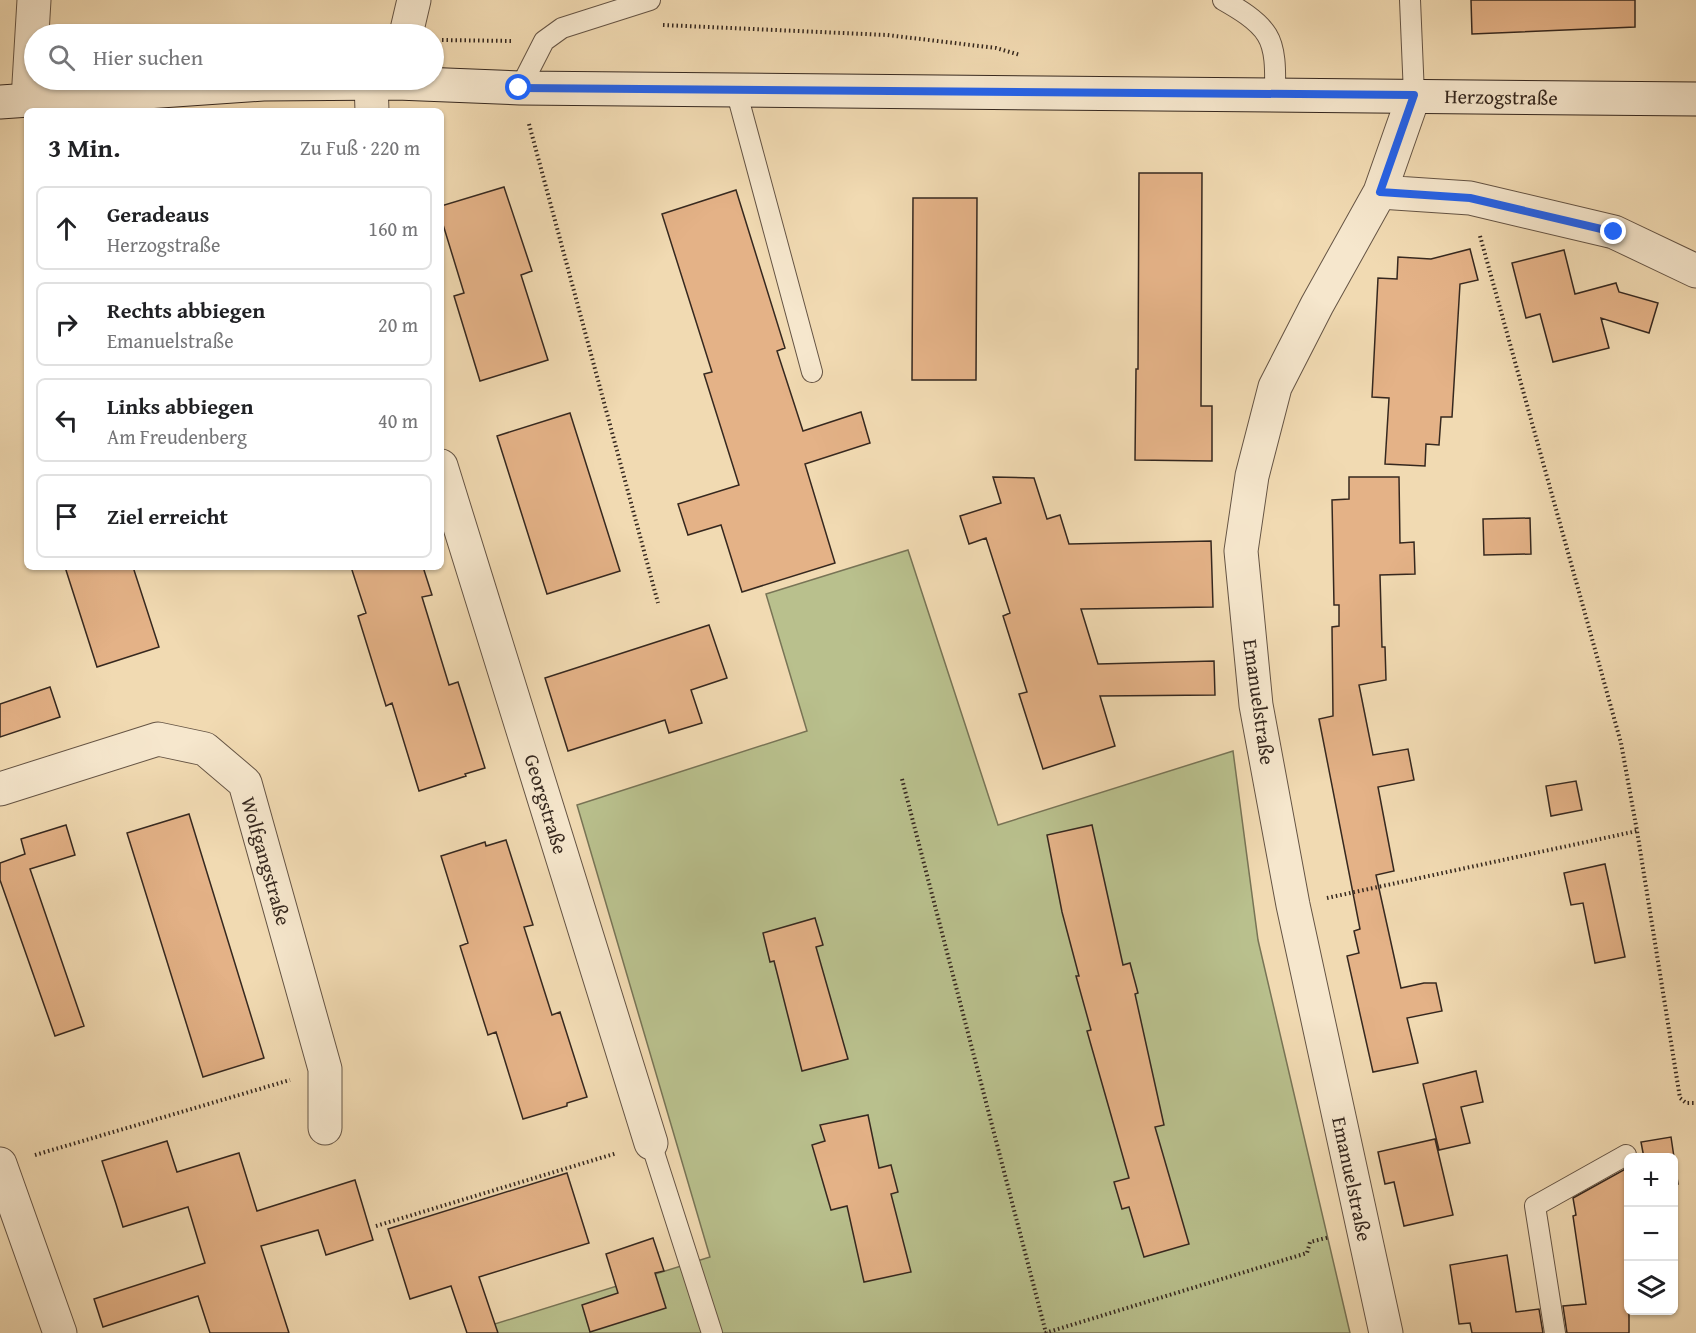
<!DOCTYPE html>
<html lang="de">
<meta charset="utf-8">
<style>
:root{--surface:#fff;--page:#f2f2f2;--text:#202124;--muted:#757577;--line:#e0e0e0}
body{margin:0;font-family:"Gentium Book Plus",serif;background:var(--page);color:var(--text)}
.controls{position:absolute;right:18px;bottom:18px;display:grid;overflow:hidden;border-radius:9px;box-shadow:0 2px 4px #0004}
.controls button{width:54px;height:54px;display:grid;place-items:center;padding:0;border:0;border-bottom:2px solid var(--line);background:var(--surface);color:var(--text);font:30px sans-serif}
.stop{position:absolute;width:18px;height:18px;margin:-14px;border:4px solid #2563eb;border-radius:50%;background:#fff}
.stop.end{background:#2563eb;border-color:#fff;box-shadow:0 2px 6px #0008}
.list{margin:0;padding:0;list-style:none}
h2{display:flex;justify-content:space-between;align-items:center;height:78px;margin:0;padding:0 24px;font-size:26px}
h2 small{font-size:20px;font-weight:400;color:var(--muted)}
.list li{display:grid;grid-template-columns:39px 1fr auto;gap:18px;align-items:center;box-sizing:border-box;height:84px;margin:0 12px 12px;padding:0 12px;border:2px solid var(--line);border-radius:9px}
.list b{display:block;font-size:22px;white-space:nowrap}
.list p{margin:0;font-size:20px;white-space:nowrap;color:var(--muted)}
.list em{font-size:20px;font-style:normal;color:var(--muted)}
.icon{flex:none;width:33px;height:33px;fill:none;stroke:currentColor;stroke-width:2;stroke-linecap:round;stroke-linejoin:round}
.map{position:relative;flex:none;width:1696px;height:1333px;overflow:hidden}
.search{position:absolute;background:var(--surface);box-shadow:0 2px 4px #0004;left:24px;top:24px;width:420px;height:66px;display:flex;align-items:center;gap:15px;box-sizing:border-box;padding:0 21px;border-radius:33px;color:var(--muted);font-size:22px}
.panel{position:absolute;background:var(--surface);box-shadow:0 2px 4px #0004;left:24px;top:108px;width:420px;height:462px;border-radius:9px}
.map>svg:first-child{display:block}
</style>
<div class="map">
<svg width="1696" height="1333" viewBox="0 0 1696 1333">
<rect width="100%" height="100%" fill="#f1dab2"/>
<filter id="stains"><feTurbulence type="fractalNoise" baseFrequency=".00333" numOctaves="4"/><feColorMatrix values="0 0 0 0 .2 0 0 0 0 .09 0 0 0 0 .02 0 0 0 .5 -.17"/></filter>
<radialGradient id="worn" r=".72"><stop offset=".6" stop-color="#630" stop-opacity="0"/><stop offset="1" stop-color="#630" stop-opacity=".3"/></radialGradient>
<!-- green -->
<path fill="#b9c08d" stroke="#787456" stroke-width="1.5" d="M 908,550 L 998,825 L 1233,751 L 1258,940 L 1350,1333 L 466,1333 L 710,1257 L 577,805 L 807,731 L 766,594 Z"/>
<!-- building -->
<path fill="#e4b287" stroke="#36281f" stroke-width="1.5" d="M 1471,0 L 1635,0 L 1635,27 L 1472,34 Z
M 1139,173 L 1202,173 L 1201,406 L 1212,406 L 1212,461 L 1135,460 L 1136,369 L 1138,369 Z
M 504,187 L 532,271 L 521,275 L 548,360 L 480,381 L 454,296 L 464,293 L 441,218 L 441,206 Z
M 736,190 L 785,348 L 777,351 L 803,431 L 861,412 L 870,443 L 805,464 L 835,563 L 742,592 L 721,525 L 688,535 L 678,504 L 739,485 L 704,374 L 712,372 L 662,214 Z
M 913,198 L 977,198 L 976,380 L 912,380 Z
M 1470,249 L 1478,280 L 1460,284 L 1452,417 L 1441,417 L 1439,445 L 1426,444 L 1425,466 L 1385,464 L 1389,398 L 1372,397 L 1378,278 L 1397,279 L 1398,257 L 1431,259 Z
M 1564,250 L 1575,294 L 1616,283 L 1619,292 L 1658,303 L 1649,333 L 1601,318 L 1609,348 L 1553,362 L 1540,314 L 1526,318 L 1512,263 Z
M 570,413 L 620,571 L 547,594 L 497,436 Z
M 993,477 L 1034,478 L 1047,519 L 1060,515 L 1069,544 L 1211,541 L 1213,607 L 1081,609 L 1098,664 L 1214,661 L 1215,695 L 1100,696 L 1115,746 L 1043,769 L 1019,694 L 1027,692 L 1003,616 L 1010,613 L 986,538 L 969,544 L 960,516 L 1001,503 Z
M 1349,477 L 1399,477 L 1400,543 L 1414,542 L 1415,574 L 1380,575 L 1382,647 L 1385,647 L 1386,680 L 1359,685 L 1373,755 L 1408,749 L 1414,780 L 1378,787 L 1394,871 L 1376,875 L 1401,988 L 1424,983 L 1436,983 L 1442,1011 L 1407,1018 L 1418,1063 L 1373,1072 L 1347,956 L 1359,953 L 1354,931 L 1360,929 L 1319,719 L 1333,716 L 1332,627 L 1339,626 L 1339,605 L 1334,605 L 1332,500 L 1349,499 Z
M 1530,518 L 1531,554 L 1484,555 L 1483,519 Z
M 65,567 L 133,567 L 159,647 L 97,667 Z
M 351,567 L 423,567 L 432,595 L 422,597 L 449,685 L 458,682 L 485,768 L 465,774 L 466,776 L 419,791 L 392,703 L 386,706 L 358,616 L 366,613 Z
M 709,625 L 727,678 L 691,690 L 702,723 L 669,733 L 665,720 L 568,751 L 545,678 Z
M 50,687 L 60,717 L 0,737 L 0,704 Z
M 1576,781 L 1582,810 L 1551,816 L 1546,786 Z
M 189,814 L 264,1058 L 203,1077 L 127,833 Z
M 66,825 L 75,855 L 30,869 L 84,1026 L 55,1036 L 0,880 L 0,863 L 25,854 L 21,839 Z
M 1092,825 L 1123,965 L 1130,963 L 1138,993 L 1135,994 L 1164,1125 L 1155,1127 L 1189,1244 L 1144,1257 L 1129,1207 L 1122,1209 L 1114,1182 L 1129,1178 L 1087,1031 L 1091,1030 L 1076,976 L 1079,976 L 1062,912 L 1047,835 Z
M 506,840 L 533,925 L 524,927 L 552,1015 L 560,1012 L 587,1097 L 567,1103 L 567,1106 L 523,1119 L 496,1032 L 488,1035 L 460,946 L 468,943 L 441,856 L 485,842 L 486,846 Z
M 1605,864 L 1625,957 L 1595,963 L 1583,903 L 1571,905 L 1564,873 Z
M 815,918 L 823,945 L 816,947 L 848,1059 L 802,1071 L 774,961 L 770,962 L 763,933 Z
M 1476,1071 L 1483,1102 L 1461,1107 L 1470,1143 L 1439,1150 L 1423,1084 Z
M 868,1115 L 879,1168 L 891,1165 L 898,1192 L 891,1194 L 911,1272 L 864,1282 L 847,1206 L 831,1210 L 812,1145 L 825,1141 L 820,1125 Z
M 1671,1137 L 1678,1184 L 1674,1184 L 1674,1158 L 1644,1158 L 1641,1142 Z
M 1435,1139 L 1453,1215 L 1404,1226 L 1394,1182 L 1385,1184 L 1378,1152 Z
M 167,1141 L 177,1172 L 239,1153 L 257,1211 L 355,1180 L 373,1240 L 326,1255 L 318,1230 L 261,1246 L 289,1333 L 210,1333 L 198,1296 L 103,1327 L 94,1299 L 205,1263 L 188,1207 L 123,1227 L 116,1204 L 102,1161 Z
M 1629,1167 L 1629,1333 L 1567,1333 L 1563,1306 L 1586,1304 L 1573,1216 L 1576,1215 L 1573,1198 Z
M 567,1173 L 589,1243 L 479,1277 L 498,1333 L 467,1333 L 451,1286 L 410,1299 L 388,1229 Z
M 653,1238 L 664,1271 L 655,1273 L 666,1308 L 590,1332 L 582,1305 L 618,1293 L 606,1254 Z
M 1507,1255 L 1516,1312 L 1539,1309 L 1543,1333 L 1472,1333 L 1470,1323 L 1459,1324 L 1450,1265 Z"/>
<g fill="none" stroke-linecap="round" stroke-linejoin="round">
<defs>
<path id="lane" d="M 1223,0 C 1237,8 1258,20 1267,35 C 1277,51 1275,77 1275,95
M 1410,0 L 1414,95
M 520,88 L 544,41 L 562,28 L 650,0
M 736,90 L 812,372
M 651,1143 L 712,1333
M 1555,1333 L 1535,1206 L 1626,1155"/>
<path id="street" d="M 406,34 L 414,0
M 371,83 L 372,111
M 28,100 L 34,0
M 1380,192 L 1470,198 L 1614,232 L 1696,271
M 441,466 L 651,1143
M 0,789 L 158,739 L 205,749 L 245,783 L 325,1069 L 325,1128
M 0,1164 L 60,1333
M 1386,1333 L 1293,905 L 1256,705 L 1241,551 L 1252,476 L 1275,387 L 1317,305 L 1380,192 L 1414,95"/>
<path id="secondary" d="M 0,102 L 263,84 L 397,83 L 520,88 L 1696,99"/>
</defs>
<!-- lane casing -->
<use href="#lane" stroke="#655444" stroke-width="22"/>
<!-- street casing -->
<use href="#street" stroke="#655444" stroke-width="35"/>
<!-- secondary casing -->
<use href="#secondary" stroke="#36281f" stroke-width="35"/>
<!-- path -->
<path stroke="#36281f" stroke-width="4" stroke-dasharray="1.5 3" stroke-linecap="butt" d="M 663,25 L 887,35 L 996,48 L 1020,55
M 70,34 L 138,32 L 185,34
M 442,40 L 512,41
M 529,124 L 658,603
M 1480,236 L 1621,743 L 1637,831 L 1680,1098 L 1686,1103 L 1696,1103
M 902,779 L 1046,1333
M 1327,898 L 1637,831
M 35,1155 L 290,1080
M 376,1226 L 617,1153
M 1045,1333 L 1307,1253 L 1310,1242 L 1330,1237"/>
<!-- lane -->
<use href="#lane" stroke="#f6e7cd" stroke-width="20"/>
<!-- street -->
<use href="#street" stroke="#f6e7cd" stroke-width="33"/>
<!-- secondary -->
<use href="#secondary" stroke="#f6e7cd" stroke-width="33"/>
</g>
<g fill="none" stroke-linecap="round" stroke-linejoin="round">
<!-- route -->
<path stroke="#2563eb" stroke-width="8" d="M 519,88 L 1414,95 L 1380,192 L 1470,198 L 1614,232"/>
</g>
<g text-anchor="middle" stroke-width="6" stroke-linejoin="round" paint-order="stroke">
<!-- street labels -->
<g font-size="20" fill="#36281f" stroke="#f6e7cd">
<text transform="translate(1501 97) rotate(1)" y="7">Herzogstraße</text>
<text transform="translate(1259 702) rotate(82)" y="7">Emanuelstraße</text>
<text transform="translate(546 804) rotate(73)" y="7">Georgstraße</text>
<text transform="translate(266 861) rotate(74)" y="7">Wolfgangstraße</text>
<text transform="translate(1352 1179) rotate(78)" y="7">Emanuelstraße</text>
</g>
</g>
<rect width="100%" height="100%" filter="url(#stains)"/>
<rect width="100%" height="100%" fill="url(#worn)"/>
</svg>
<div class="controls">
<button>+</button>
<button>−</button>
<button><svg class="icon" aria-label="layers" viewBox="0 0 24 24"><path d="M12 4l9 5-9 5-9-5zM3 14l9 5 9-5"/></svg></button>
</div>
<div class="stop" style="left:519px;top:88px"></div>
<div class="stop end" style="left:1614px;top:232px"></div>
<div class="search"><svg class="icon" aria-label="search" viewBox="0 0 24 24"><circle cx="10" cy="10" r="6"/><path d="M15 15l6 6"/></svg>Hier suchen</div>
<section class="panel">
<h2>3 Min.<small>Zu Fuß · 220 m</small></h2>
<ul class="list">
<li><svg class="icon" aria-label="ahead" viewBox="0 0 24 24"><path d="M12 20V5M6 11l6-6 6 6"/></svg><div><b>Geradeaus</b><p>Herzogstraße</p></div><em>160 m</em></li>
<li><svg class="icon" aria-label="right" viewBox="0 0 24 24"><path d="M7 20v-9h11M14 6l5 5-5 5"/></svg><div><b>Rechts abbiegen</b><p>Emanuelstraße</p></div><em>20 m</em></li>
<li><svg class="icon" aria-label="left" viewBox="0 0 24 24"><path d="M17 20v-9H6M10 6l-5 5 5 5"/></svg><div><b>Links abbiegen</b><p>Am Freudenberg</p></div><em>40 m</em></li>
<li><svg class="icon" aria-label="arrive" viewBox="0 0 24 24"><path d="M6 21V4h12l-3 4 3 4H6"/></svg><div><b>Ziel erreicht</b></div></li>
</ul>
</section>
</div>
